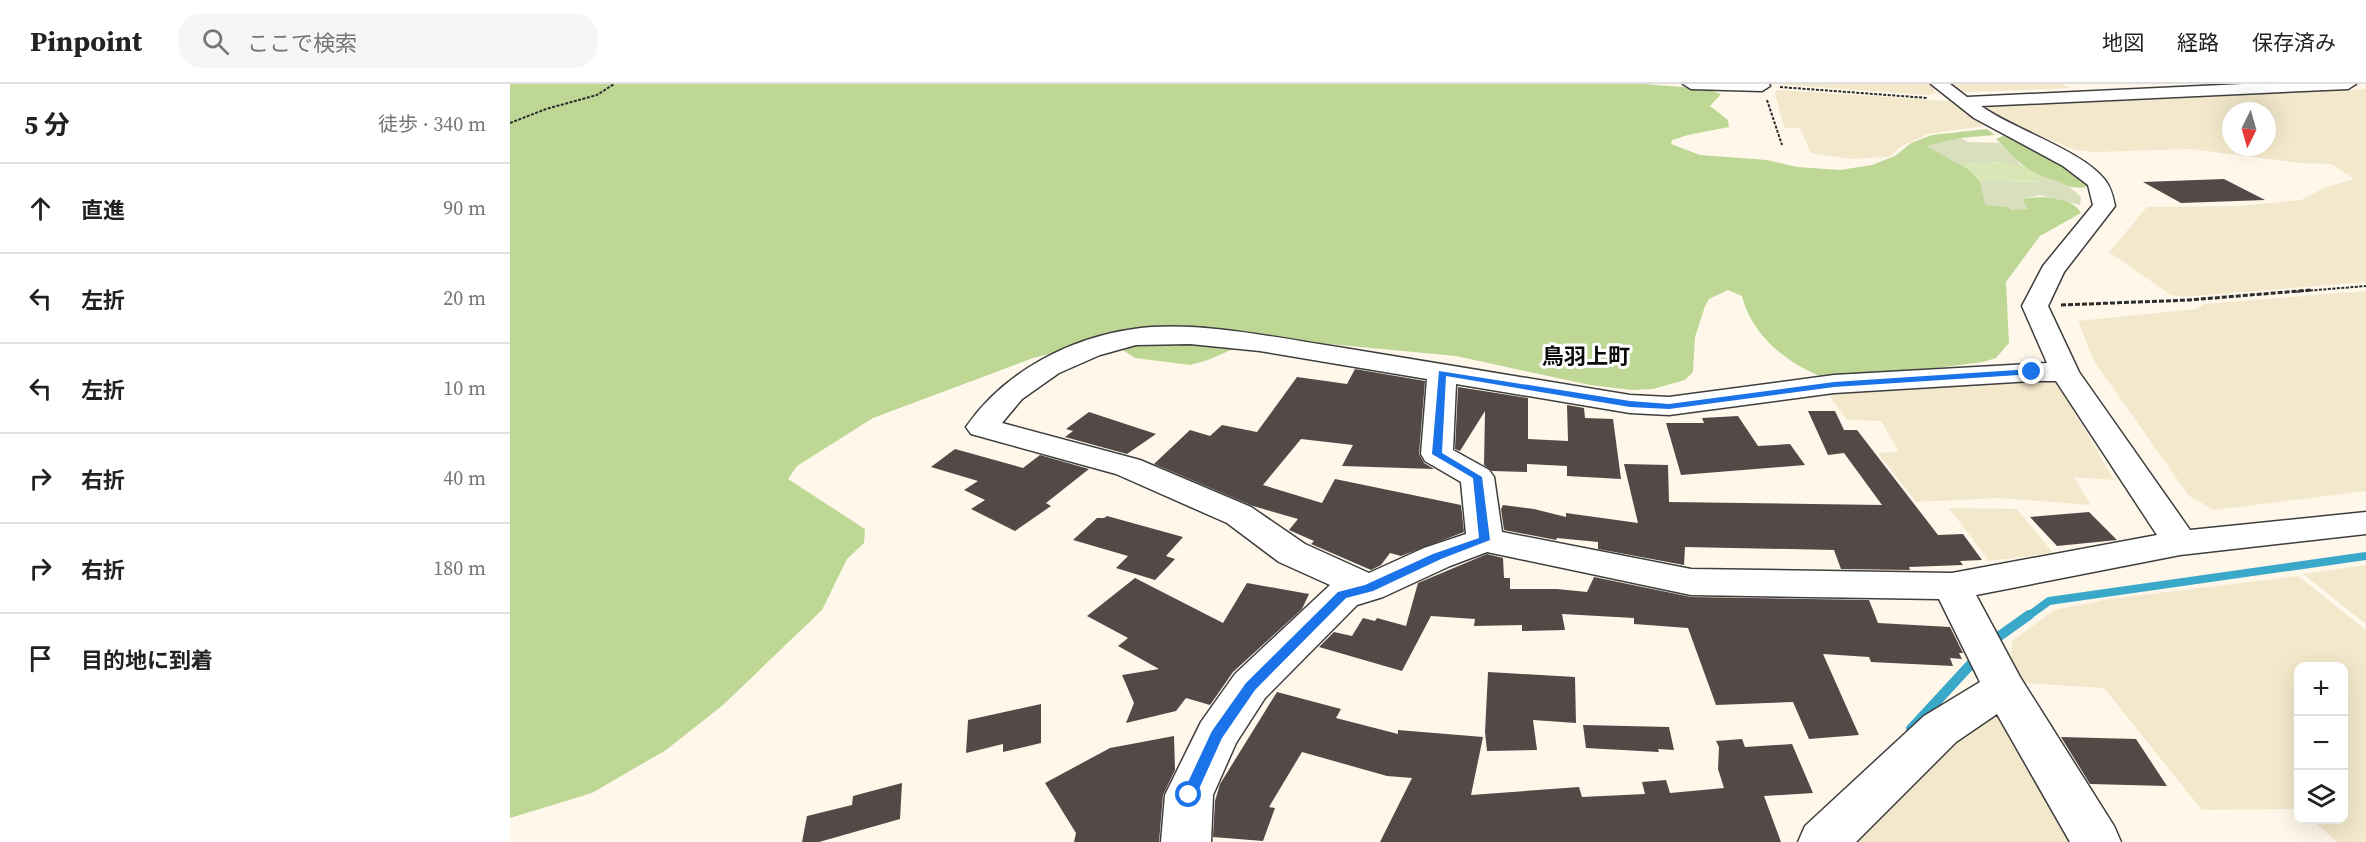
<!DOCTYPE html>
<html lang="ja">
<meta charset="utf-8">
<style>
:root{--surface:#fff;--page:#f6f6f6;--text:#222;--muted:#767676;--line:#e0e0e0}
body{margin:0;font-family:"Source Serif 4","Noto Sans JP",serif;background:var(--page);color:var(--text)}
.controls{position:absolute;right:18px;bottom:18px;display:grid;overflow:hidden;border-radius:12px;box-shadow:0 6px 24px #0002}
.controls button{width:54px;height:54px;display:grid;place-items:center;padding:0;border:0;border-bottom:2px solid var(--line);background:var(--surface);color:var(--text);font:30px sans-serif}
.compass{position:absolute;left:1712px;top:18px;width:54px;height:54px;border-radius:50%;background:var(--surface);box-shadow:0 6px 24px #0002;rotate:185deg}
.stop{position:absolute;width:18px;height:18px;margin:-14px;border:4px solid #1a73e8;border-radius:50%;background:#fff}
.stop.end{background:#1a73e8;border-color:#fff;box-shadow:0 2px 6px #0008}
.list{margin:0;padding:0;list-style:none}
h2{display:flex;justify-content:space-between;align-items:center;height:78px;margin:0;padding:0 24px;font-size:26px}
h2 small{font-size:20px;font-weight:400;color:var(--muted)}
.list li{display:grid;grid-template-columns:39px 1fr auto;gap:18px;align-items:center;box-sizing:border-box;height:90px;padding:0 24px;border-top:2px solid var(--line)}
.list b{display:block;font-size:22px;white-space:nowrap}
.list em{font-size:20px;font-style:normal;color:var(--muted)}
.icon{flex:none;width:33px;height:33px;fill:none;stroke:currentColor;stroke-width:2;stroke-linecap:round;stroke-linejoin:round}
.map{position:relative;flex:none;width:1856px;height:758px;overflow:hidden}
header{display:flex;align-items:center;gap:36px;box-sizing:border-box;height:84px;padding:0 30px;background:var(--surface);border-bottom:2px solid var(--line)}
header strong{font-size:28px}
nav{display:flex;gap:33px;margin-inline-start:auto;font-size:21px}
.search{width:420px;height:54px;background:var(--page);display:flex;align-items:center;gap:15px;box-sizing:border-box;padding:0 21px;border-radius:24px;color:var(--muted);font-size:22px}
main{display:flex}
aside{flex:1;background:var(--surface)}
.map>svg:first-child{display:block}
</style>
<header>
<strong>Pinpoint</strong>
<div class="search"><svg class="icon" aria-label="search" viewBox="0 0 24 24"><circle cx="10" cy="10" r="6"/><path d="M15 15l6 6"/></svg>ここで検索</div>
<nav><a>地図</a><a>経路</a><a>保存済み</a></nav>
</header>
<main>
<aside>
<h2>5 分<small>徒歩 · 340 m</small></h2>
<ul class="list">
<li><svg class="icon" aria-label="ahead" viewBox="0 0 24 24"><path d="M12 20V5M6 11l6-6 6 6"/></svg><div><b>直進</b></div><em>90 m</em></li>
<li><svg class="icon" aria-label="left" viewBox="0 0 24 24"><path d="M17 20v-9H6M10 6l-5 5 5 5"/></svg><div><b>左折</b></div><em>20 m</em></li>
<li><svg class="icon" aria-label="left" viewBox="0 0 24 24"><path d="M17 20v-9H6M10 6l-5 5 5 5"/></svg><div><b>左折</b></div><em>10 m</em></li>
<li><svg class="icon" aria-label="right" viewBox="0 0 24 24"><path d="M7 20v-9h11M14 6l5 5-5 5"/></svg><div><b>右折</b></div><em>40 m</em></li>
<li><svg class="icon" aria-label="right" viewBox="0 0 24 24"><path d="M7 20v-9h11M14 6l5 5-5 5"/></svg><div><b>右折</b></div><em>180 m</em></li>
<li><svg class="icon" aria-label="arrive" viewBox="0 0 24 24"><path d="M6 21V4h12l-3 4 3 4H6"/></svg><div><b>目的地に到着</b></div></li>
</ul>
</aside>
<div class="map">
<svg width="1856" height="758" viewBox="0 0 1856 758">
<rect width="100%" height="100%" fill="#fef7ea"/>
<!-- farmland -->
<path fill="#f3e8cb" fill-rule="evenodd" d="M 1265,0 L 1420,0 L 1426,9 L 1417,11 Z
M 1434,0 L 1552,0 L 1560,4 L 1456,8 L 1440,6 Z
M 1856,5 L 1856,198 L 1672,213 L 1661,211 L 1599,168 L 1637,123 L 1730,122 L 1791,116 L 1816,103 L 1844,95 L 1822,80 L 1789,79 L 1680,65 L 1585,68 L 1565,66 L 1519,47 L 1478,25 L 1482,20 L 1533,17 L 1546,20 ZM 1721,27 L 1757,27 L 1757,63 L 1721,63 Z
M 1267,6 L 1439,17 L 1475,42 L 1418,50 L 1394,61 L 1378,73 L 1341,75 L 1301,69 L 1290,44 L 1274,44 L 1265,9 Z
M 1856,207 L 1856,407 L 1704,426 L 1679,412 L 1584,277 L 1568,237 L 1687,225 L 1694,220 Z
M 1519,293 L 1548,299 L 1604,396 L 1564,393 L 1581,421 L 1489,414 L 1406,418 L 1368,369 L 1389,368 L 1371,337 L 1337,336 L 1316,307 Z
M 1439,424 L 1507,425 L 1543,469 L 1479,477 Z
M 1856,481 L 1856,540 L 1793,490 Z
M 1788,492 L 1856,546 L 1856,758 L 1827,758 L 1802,736 L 1834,736 L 1834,582 L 1788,582 L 1788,725 L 1692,726 L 1594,604 L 1499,598 L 1502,557 L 1544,526 L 1599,515 Z
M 1481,622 L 1499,635 L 1563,758 L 1344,758 Z"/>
<!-- green -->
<path fill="#d8e7b5" d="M 1495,78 C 1502,81 1504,80 1511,81 C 1519,82 1528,89 1535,93 L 1528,93 L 1534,98 L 1470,97 L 1458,85 L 1448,80 Z"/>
<!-- forest -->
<path fill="#bed795" d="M 0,0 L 1133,0 L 1197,5 L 1211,10 L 1200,22 L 1218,36 L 1219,43 L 1178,51 L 1162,56 L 1161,60 L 1190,71 L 1257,76 L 1287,83 L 1330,86 L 1362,81 L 1385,72 L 1401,59 L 1422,51 L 1477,45 L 1485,51 L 1451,54 L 1418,62 L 1458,85 L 1470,97 L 1476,121 L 1517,124 L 1512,115 C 1529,112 1561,111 1571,129 L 1530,152 L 1496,198 L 1499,259 L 1486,274 L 1473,278 L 1325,297 C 1284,286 1242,254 1232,212 L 1218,206 L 1199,215 L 1195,222 L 1185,253 L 1183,288 L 1175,296 L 1143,305 L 1122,306 L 1080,301 L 946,272 L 787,257 L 730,262 L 698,276 L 680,281 L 625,274 L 605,261 L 565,264 L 523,274 L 363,334 L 287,382 L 278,395 L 355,445 L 354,459 L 337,475 L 312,526 L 213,621 L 156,666 L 82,709 L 0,734 Z
M 1493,52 L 1499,53 L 1546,76 L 1579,102 C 1560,109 1529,92 1513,81 C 1504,75 1495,63 1486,55 Z"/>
<!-- cemetery -->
<path fill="#d9debd" d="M 1451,54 L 1458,58 L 1490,59 L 1511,81 L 1503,82 L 1495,78 L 1448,80 L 1417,62 Z
M 1526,93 C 1543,93 1562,101 1571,114 L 1570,121 L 1530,111 L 1512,115 L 1518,125 L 1501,126 L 1498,123 L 1475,121 L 1470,97 L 1533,98 Z"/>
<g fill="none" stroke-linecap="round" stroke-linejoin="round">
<!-- stream-far1 -->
<path stroke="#3aa8c8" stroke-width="8" d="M 1517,533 L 1539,517 L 1856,472"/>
<!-- stream -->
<path stroke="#3aa8c8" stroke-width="10" d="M 1488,553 L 1519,531
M 1401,645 L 1462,579"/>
</g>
<!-- building -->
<path fill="#534a48" d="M 1714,95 L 1755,116 L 1671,119 L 1633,98 Z
M 845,285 L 915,297 L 909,370 L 914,379 L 924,385 L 832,382 L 843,361 L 791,355 L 753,401 L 812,419 L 825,395 L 951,421 L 954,448 L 891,472 L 880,469 L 871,481 L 861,486 L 801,460 L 804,457 L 779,446 L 788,435 L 743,422 L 644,380 L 680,346 L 700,352 L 712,341 L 747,348 L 787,293 L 837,300 Z
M 948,303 L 1018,314 L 1018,355 L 1058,357 L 1057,321 L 1074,324 L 1075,334 L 1103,335 L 1111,395 L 1057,392 L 1057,382 L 1017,380 L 1017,388 L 982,387 L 974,381 L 975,327 L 950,367 L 945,365 Z
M 1298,327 L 1325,327 L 1334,346 L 1347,346 L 1428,451 L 1453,450 L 1472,476 L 1450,477 L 1453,481 L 1399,483 L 1400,486 L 1331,485 L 1324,466 L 1175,463 L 1174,481 L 1088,465 L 1088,458 L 1047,454 L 1046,456 L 994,446 L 991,425 L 993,421 L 1024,425 L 1056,433 L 1056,429 L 1128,439 L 1114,380 L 1158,381 L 1159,418 L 1372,421 L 1334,369 L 1318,371 Z
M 579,328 L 646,350 L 617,370 L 555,353 L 563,347 L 556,345 Z
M 1228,332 L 1248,362 L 1280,360 L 1295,381 L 1171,391 L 1156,339 L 1194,339 L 1192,334 Z
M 445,365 L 513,384 L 530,371 L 579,385 L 536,419 L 541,422 L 505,447 L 461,425 L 475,416 L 454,406 L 468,397 L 421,383 Z
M 1579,428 L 1607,456 L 1547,462 L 1520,433 Z
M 597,432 L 673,453 L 656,472 L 665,475 L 645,496 L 606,484 L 618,472 L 563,456 L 587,434 L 594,434 Z
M 977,470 L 993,474 L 994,494 L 1000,494 L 1000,505 L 1047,505 L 1077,508 L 1084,493 L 1181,513 L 1359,516 L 1368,539 L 1440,543 L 1453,569 L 1449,569 L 1452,575 L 1440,574 L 1443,582 L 1361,578 L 1359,573 L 1313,570 L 1349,651 L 1299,655 L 1283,618 L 1206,621 L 1178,544 L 1124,540 L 1124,534 L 1052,530 L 1055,546 L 1012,547 L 1012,541 L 964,542 L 965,535 L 921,532 L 892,587 L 809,563 L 824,548 L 842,552 L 853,534 L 865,537 L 867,534 L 896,542 L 908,499 Z
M 625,494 L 713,539 L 737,499 L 799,510 L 792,525 L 723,588 L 700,621 L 676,614 L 666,627 L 616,639 L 624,619 L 612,591 L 649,585 L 608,562 L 618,554 L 577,532 Z
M 978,588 L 1065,593 L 1066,639 L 1023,636 L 1027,666 L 977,667 L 975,648 Z
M 767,608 L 831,625 L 826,634 L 888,650 L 888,646 L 973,653 L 961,711 L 1069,703 L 1072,713 L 1135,710 L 1132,698 L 1156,696 L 1160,709 L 1214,704 L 1208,685 L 1209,663 L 1206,657 L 1232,655 L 1235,663 L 1282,660 L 1303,709 L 1254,712 L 1271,758 L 870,758 L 902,694 L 877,692 L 792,668 L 759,723 L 765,724 L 753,757 L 703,753 L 705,717 L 710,700 Z
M 531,620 L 531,659 L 493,668 L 493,660 L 456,669 L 458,636 Z
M 1073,641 L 1159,643 L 1164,666 L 1148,665 L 1149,668 L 1076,664 Z
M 664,652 L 665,686 L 653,711 L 649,758 L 564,758 L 566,749 L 535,699 L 600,664 Z
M 1551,653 L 1626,655 L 1657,702 L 1580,700 Z
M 392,699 L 390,735 L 309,758 L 292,758 L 297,732 L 342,721 L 343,712 Z"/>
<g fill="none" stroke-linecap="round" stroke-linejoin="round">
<defs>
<path id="minor" d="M 1173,0 L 1259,0 L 1260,2 L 1252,7 L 1181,5 Z
M 1421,0 L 1440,0 L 1457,13 L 1733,0 L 1846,0 L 1838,5 L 1471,22 C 1503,45 1573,67 1595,96 C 1601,104 1603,112 1605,122 L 1554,188 L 1538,222 L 1569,288 L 1680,446 L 1856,428 L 1856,450 L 1670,471 L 1466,511 L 1510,593 L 1604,742 L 1611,758 L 1560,758 L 1487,630 L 1446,658 L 1346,758 L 1288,758 L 1295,742 L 1414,632 L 1470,598 L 1429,515 L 1181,511 L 977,468 L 940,482 L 873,513 L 847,521 L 755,614 L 726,659 L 703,711 L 701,758 L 651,758 L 655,711 L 691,638 L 725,590 L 820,501 L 769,478 L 717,439 L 606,390 L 461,350 L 456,343 C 494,288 559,254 624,245 C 685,236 767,254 828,263 C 925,279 1023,295 1120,311 L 1159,313 L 1324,291 L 1537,279 L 1512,222 L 1533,182 L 1583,121 L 1578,101 L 1553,82 L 1464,34 ZM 680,260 L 750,267 L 917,295 L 911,370 L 915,377 L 951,398 L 956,450 L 914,464 L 859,489 L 795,460 L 741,423 L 630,376 L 492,339 L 512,315 L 549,289 L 590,271 L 626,261 ZM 1522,297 L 1546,297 L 1647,451 L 1442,489 L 1181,485 L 992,448 L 984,393 L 979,386 L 943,366 L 946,300 L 1120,329 L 1159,331 L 1324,309 Z"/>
</defs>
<!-- minor casing -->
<use href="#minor" stroke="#3e3e3e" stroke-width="3"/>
<!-- path-far1 -->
<path stroke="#2d2d2d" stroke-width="2" stroke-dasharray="3 1.5" stroke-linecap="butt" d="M 1270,3 L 1418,14
M 1257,16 L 1272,61
M 0,39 L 36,25 L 87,11 L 104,0
M 1782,208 L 1856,202"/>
<!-- path -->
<path stroke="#2d2d2d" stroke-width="3" stroke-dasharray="5 2" stroke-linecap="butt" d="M 1551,221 L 1679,216 L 1801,206"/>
<!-- minor -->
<use href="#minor" fill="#fff" fill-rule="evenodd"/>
</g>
<!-- route -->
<path fill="#1a73e8" d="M 1522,285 L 1525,286 L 1525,290 L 1324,303 L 1159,325 L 1120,323 L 936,292 L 932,369 L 972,393 L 980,456 L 931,475 L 863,507 L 836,514 L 745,606 L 712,654 L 684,716 L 674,716 L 672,711 L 702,647 L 736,599 L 828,508 L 855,501 L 923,470 L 969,454 L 963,394 L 922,370 L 929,287 L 1120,317 L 1159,320 L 1324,298 Z"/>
<g text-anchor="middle" stroke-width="6" stroke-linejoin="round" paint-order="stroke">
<!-- neighbourhood labels -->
<g font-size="22" font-weight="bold" fill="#0b0b0b" stroke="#fff">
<text x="1076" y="280">鳥羽上町</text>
</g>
</g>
</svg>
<div class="controls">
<button>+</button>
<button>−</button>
<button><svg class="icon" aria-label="layers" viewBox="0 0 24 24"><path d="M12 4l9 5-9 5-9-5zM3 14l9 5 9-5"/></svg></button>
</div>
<svg class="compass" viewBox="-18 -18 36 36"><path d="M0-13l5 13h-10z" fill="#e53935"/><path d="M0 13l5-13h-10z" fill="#767676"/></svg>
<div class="stop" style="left:679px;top:711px"></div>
<div class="stop end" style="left:1522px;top:288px"></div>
</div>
</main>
